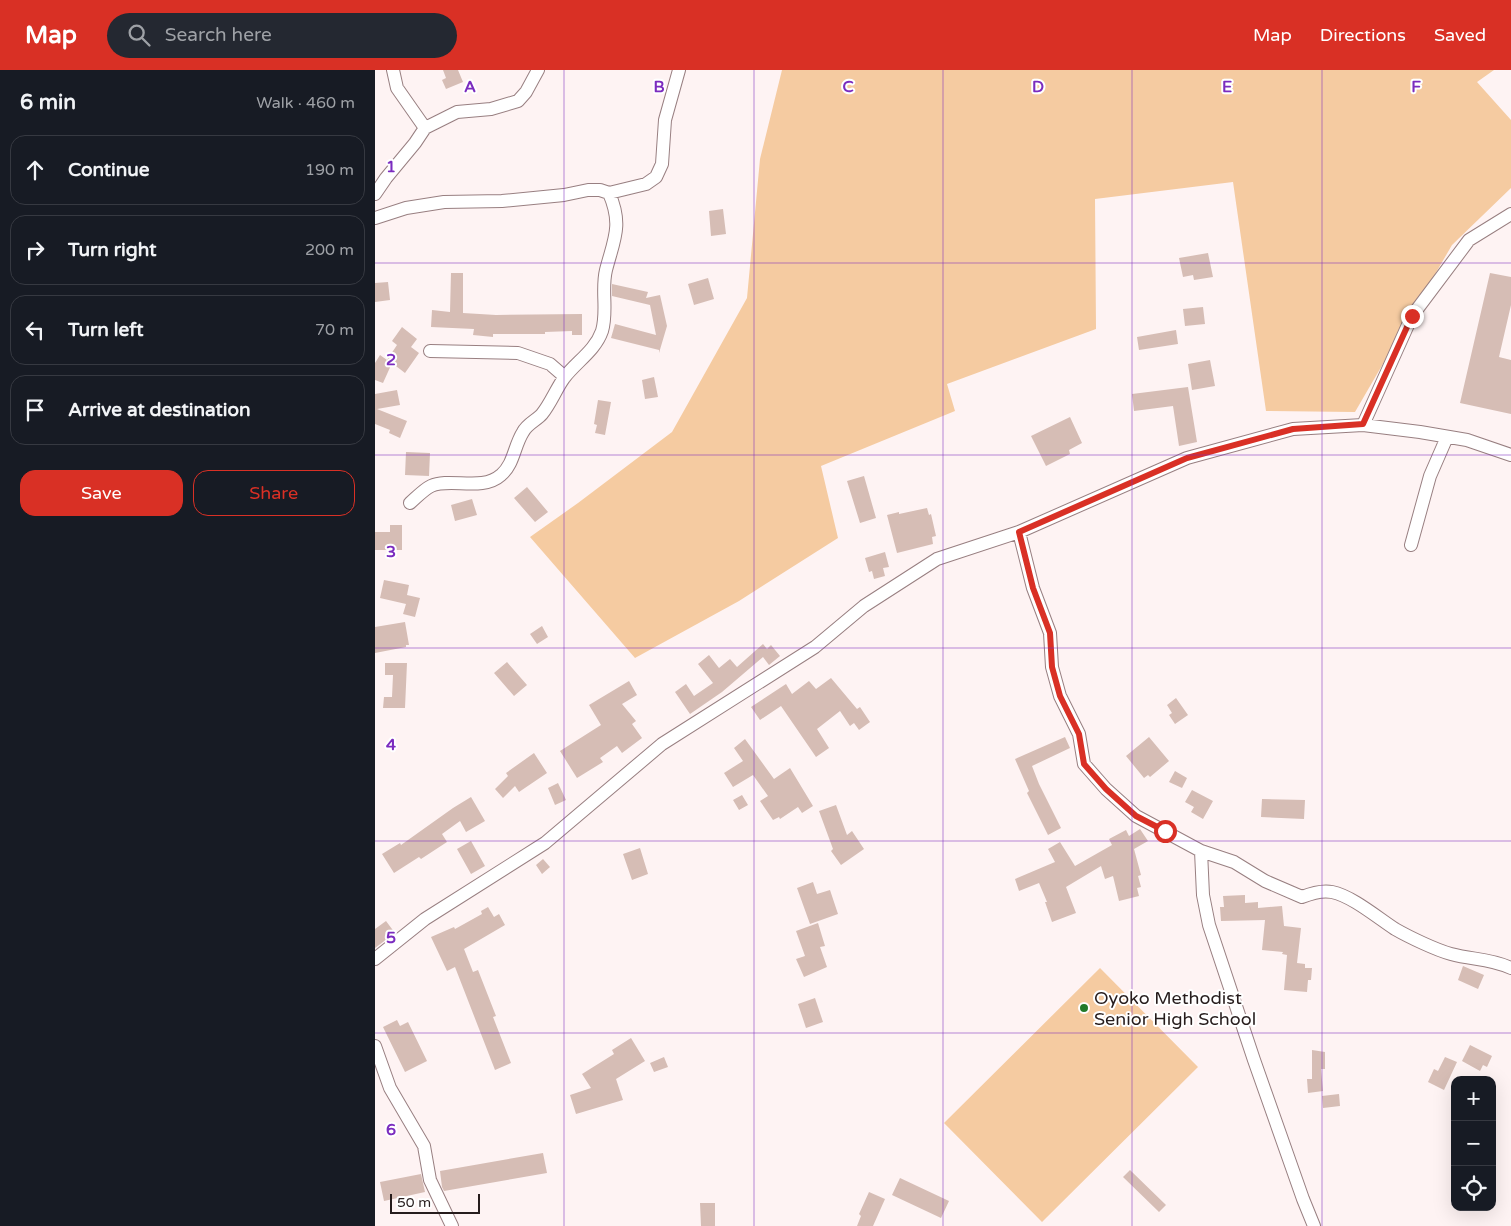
<!DOCTYPE html>
<meta charset="utf-8">
<style>
:root{--surface:#171b24;--page:#242831;--text:#f1f3f6;--muted:#9ea1a6;--line:#363941;--accent:#d93025}
body{margin:0;font-family:"Varela Round",sans-serif;background:var(--page);color:var(--text)}
.controls{position:absolute;right:15px;bottom:15px;display:grid;overflow:hidden;border-radius:10px;box-shadow:0 5px 20px #0002}
.controls button{width:45px;height:45px;display:grid;place-items:center;padding:0;border:0;border-bottom:1px solid var(--line);background:var(--surface);color:var(--text);font:25px sans-serif}
.scale{position:absolute;left:15px;bottom:12px;width:90px;box-sizing:border-box;padding-left:5px;border:2px solid #261c1c;border-top:0;font-size:14px;line-height:18px;white-space:nowrap;color:#261c1c;-webkit-text-stroke:4px #fff;paint-order:stroke}
.stop{position:absolute;width:15px;height:15px;margin:-11px;border:4px solid #d93025;border-radius:50%;background:#fff}
.stop.end{background:#d93025;border-color:#fff;box-shadow:0 1px 5px #0008}
.list{margin:0;padding:0;list-style:none}
h2{display:flex;justify-content:space-between;align-items:center;height:65px;margin:0;padding:0 20px;font-size:21px}
h2 small{font-size:16px;font-weight:400;color:var(--muted)}
.list li{display:grid;grid-template-columns:32px 1fr auto;gap:15px;align-items:center;box-sizing:border-box;height:70px;margin:0 10px 10px;padding:0 10px;border:1px solid var(--line);border-radius:15px}
.list b{display:block;font-size:19px;white-space:nowrap}
.list em{font-size:16px;font-style:normal;color:var(--muted)}
.actions{display:flex;gap:10px;padding:15px 20px}
.actions a{flex:1;padding:11px 0;border:1px solid var(--accent);border-radius:15px;text-align:center;font-size:18px;color:var(--accent)}
.actions .main{background:var(--accent);color:#fff}
.icon{flex:none;width:28px;height:28px;fill:none;stroke:currentColor;stroke-width:2;stroke-linecap:round;stroke-linejoin:round}
.map{position:relative;flex:none;width:1136px;height:1156px;overflow:hidden}
header{display:flex;align-items:center;gap:30px;box-sizing:border-box;height:70px;padding:0 25px;background:var(--accent);color:#fff}
header strong{font-size:24px}
nav{display:flex;gap:28px;margin-inline-start:auto;font-size:18px}
.search{width:350px;height:45px;background:var(--page);display:flex;align-items:center;gap:12px;box-sizing:border-box;padding:0 18px;border-radius:28px;color:var(--muted);font-size:19px}
main{display:flex}
aside{flex:1;background:var(--surface)}
.map>svg:first-child{display:block}
</style>
<header>
<strong>Map</strong>
<div class="search"><svg class="icon" aria-label="search" viewBox="0 0 24 24"><circle cx="10" cy="10" r="6"/><path d="M15 15l6 6"/></svg>Search here</div>
<nav><a>Map</a><a>Directions</a><a>Saved</a></nav>
</header>
<main>
<aside>
<h2>6 min<small>Walk · 460 m</small></h2>
<ul class="list">
<li><svg class="icon" aria-label="ahead" viewBox="0 0 24 24"><path d="M12 20V5M6 11l6-6 6 6"/></svg><div><b>Continue</b></div><em>190 m</em></li>
<li><svg class="icon" aria-label="right" viewBox="0 0 24 24"><path d="M7 20v-9h11M14 6l5 5-5 5"/></svg><div><b>Turn right</b></div><em>200 m</em></li>
<li><svg class="icon" aria-label="left" viewBox="0 0 24 24"><path d="M17 20v-9H6M10 6l-5 5 5 5"/></svg><div><b>Turn left</b></div><em>70 m</em></li>
<li><svg class="icon" aria-label="arrive" viewBox="0 0 24 24"><path d="M6 21V4h12l-3 4 3 4H6"/></svg><div><b>Arrive at destination</b></div></li>
</ul>
<div class="actions"><a class="main">Save</a><a>Share</a></div>
</aside>
<div class="map">
<svg width="1136" height="1156" viewBox="0 0 1136 1156">
<rect width="100%" height="100%" fill="#fef3f3"/>
<!-- green -->
<path fill="#f5cba1" d="M 407,0 L 1119,0 L 1102,12 L 1136,50 L 1136,118 L 1077,175 L 980,342 L 891,341 L 858,112 L 720,129 L 721,259 L 572,314 L 580,341 L 446,396 L 463,468 L 364,531 L 260,588 L 155,467 L 203,433 L 297,362 L 372,228 L 385,89 Z
M 725,898 L 823,997 L 667,1152 L 569,1053 Z"/>
<!-- building -->
<path fill="#d6bdb5" d="M 68,0 L 83,0 L 88,12 L 71,19 L 67,10 L 71,8 Z
M 348,139 L 351,164 L 336,166 L 334,141 Z
M 833,183 L 838,207 L 819,210 L 818,205 L 808,207 L 804,188 Z
M 76,203 L 88,203 L 88,243 L 121,245 L 207,244 L 207,265 L 197,265 L 197,261 L 170,262 L 170,264 L 118,264 L 118,267 L 98,265 L 99,259 L 56,257 L 57,240 L 75,242 Z
M 1115,203 L 1136,207 L 1136,235 L 1124,287 L 1136,290 L 1136,344 L 1085,333 Z
M 333,208 L 339,229 L 319,235 L 313,214 Z
M 13,212 L 15,230 L 0,232 L 0,213 Z
M 237,214 L 273,222 L 271,228 L 285,225 L 292,256 L 284,283 L 284,280 L 236,268 L 240,254 L 281,265 L 275,235 L 237,226 Z
M 828,237 L 830,254 L 810,256 L 808,239 Z
M 27,257 L 42,269 L 36,277 L 44,283 L 30,303 L 17,293 L 8,313 L 0,310 L 0,293 L 5,285 L 12,290 L 22,275 L 17,271 Z
M 801,260 L 803,274 L 764,280 L 762,267 Z
M 835,290 L 840,316 L 817,320 L 813,294 Z
M 279,307 L 283,327 L 270,329 L 267,310 Z
M 813,317 L 822,372 L 804,376 L 798,336 L 759,341 L 757,324 Z
M 22,320 L 25,335 L 2,339 L 32,351 L 25,368 L 14,363 L 15,360 L 0,354 L 0,324 Z
M 223,330 L 236,332 L 230,365 L 220,363 L 222,355 L 219,354 Z
M 695,347 L 707,373 L 694,380 L 695,384 L 671,396 L 656,366 Z
M 31,382 L 55,383 L 54,406 L 30,405 Z
M 489,406 L 501,448 L 485,453 L 472,411 Z
M 152,417 L 173,442 L 160,452 L 139,428 Z
M 97,429 L 102,445 L 80,451 L 76,435 Z
M 552,438 L 554,445 L 556,444 L 561,466 L 557,467 L 558,474 L 522,483 L 512,445 L 524,442 L 524,444 Z
M 15,455 L 27,455 L 27,480 L 0,480 L 0,462 L 15,462 Z
M 510,482 L 514,497 L 508,498 L 510,506 L 499,509 L 497,501 L 494,502 L 490,488 Z
M 9,510 L 34,515 L 32,525 L 45,528 L 40,547 L 28,544 L 31,534 L 5,528 Z
M 30,552 L 34,575 L 31,575 L 31,577 L 0,583 L 0,557 Z
M 167,556 L 173,567 L 162,574 L 155,564 Z
M 388,574 L 392,579 L 396,575 L 405,586 L 394,595 L 388,587 L 347,622 L 315,644 L 300,622 L 311,614 L 319,626 L 338,613 L 323,594 L 334,585 L 344,598 L 355,589 L 362,597 Z
M 132,592 L 152,615 L 139,626 L 119,603 Z
M 10,593 L 32,593 L 30,638 L 8,638 L 9,627 L 17,627 L 18,605 L 10,605 Z
M 456,608 L 482,639 L 485,637 L 495,652 L 484,660 L 479,653 L 475,656 L 465,641 L 442,659 L 454,678 L 441,687 L 406,636 L 385,650 L 376,637 L 411,614 L 417,624 L 434,611 L 441,619 Z
M 254,611 L 262,625 L 247,634 L 261,651 L 257,654 L 267,668 L 247,683 L 242,676 L 225,688 L 228,692 L 202,708 L 185,681 L 226,655 L 214,635 Z
M 801,628 L 813,645 L 800,654 L 794,645 L 797,643 L 792,635 Z
M 690,667 L 695,678 L 657,696 L 664,714 L 686,758 L 673,765 L 652,723 L 654,721 L 640,689 Z
M 774,667 L 794,691 L 775,707 L 773,705 L 769,708 L 751,686 Z
M 370,669 L 399,709 L 415,698 L 438,736 L 427,743 L 423,737 L 405,749 L 404,747 L 398,750 L 385,731 L 393,726 L 378,705 L 358,717 L 349,703 L 368,691 L 359,678 Z
M 159,683 L 172,703 L 144,722 L 140,716 L 128,728 L 120,719 L 133,706 L 131,703 Z
M 800,701 L 812,708 L 807,718 L 794,712 Z
M 183,713 L 191,730 L 180,735 L 173,718 Z
M 817,720 L 838,731 L 828,749 L 816,742 L 819,737 L 810,732 Z
M 367,725 L 373,735 L 364,740 L 358,730 Z
M 96,727 L 110,751 L 91,762 L 85,751 L 67,764 L 72,772 L 46,789 L 44,787 L 19,803 L 7,784 L 25,773 L 26,775 L 78,738 Z
M 887,729 L 930,730 L 929,749 L 886,747 Z
M 461,735 L 472,765 L 477,761 L 489,779 L 466,795 L 456,781 L 458,779 L 444,741 Z
M 765,759 L 773,771 L 759,779 L 766,805 L 763,806 L 766,817 L 762,818 L 764,826 L 744,831 L 738,806 L 730,809 L 726,796 L 691,817 L 701,843 L 677,852 L 670,832 L 672,832 L 664,813 L 644,821 L 640,809 L 680,792 L 673,779 L 685,772 L 700,796 L 737,775 L 734,769 L 751,760 L 754,766 Z
M 96,771 L 110,796 L 96,804 L 82,779 Z
M 265,778 L 273,804 L 257,810 L 248,784 Z
M 168,789 L 175,797 L 167,804 L 161,795 Z
M 438,812 L 442,824 L 455,820 L 463,844 L 435,854 L 422,818 Z
M 870,825 L 870,833 L 883,832 L 883,838 L 907,836 L 909,856 L 926,858 L 922,893 L 930,894 L 930,898 L 937,898 L 936,910 L 933,910 L 932,922 L 909,920 L 912,885 L 907,884 L 908,882 L 887,880 L 890,850 L 846,851 L 845,837 L 849,837 L 848,826 Z
M 113,837 L 119,847 L 124,844 L 130,855 L 89,879 L 98,902 L 103,900 L 121,946 L 118,947 L 136,993 L 120,1000 L 80,897 L 72,901 L 56,867 L 79,857 L 80,859 L 107,844 L 106,841 Z
M 11,851 L 20,863 L 0,878 L 0,859 Z
M 443,853 L 450,876 L 445,877 L 452,897 L 429,907 L 421,889 L 430,886 L 421,861 Z
M 1088,896 L 1109,905 L 1103,919 L 1083,910 Z
M 440,928 L 448,952 L 431,958 L 423,934 Z
M 22,950 L 25,956 L 33,952 L 52,991 L 30,1002 L 8,957 Z
M 256,968 L 270,991 L 241,1009 L 248,1030 L 201,1044 L 195,1025 L 216,1018 L 207,1004 L 239,984 L 237,980 Z
M 1095,975 L 1117,986 L 1112,997 L 1108,995 L 1105,1001 L 1087,991 Z
M 937,980 L 950,982 L 950,999 L 946,999 L 948,1021 L 933,1023 L 932,1009 L 937,1009 Z
M 289,987 L 293,997 L 279,1002 L 275,993 Z
M 1070,987 L 1082,992 L 1069,1020 L 1053,1012 L 1059,999 L 1063,1001 Z
M 964,1024 L 965,1036 L 948,1038 L 947,1026 Z
M 168,1083 L 172,1103 L 69,1121 L 67,1117 L 65,1101 Z
M 755,1100 L 791,1135 L 784,1142 L 748,1107 Z
M 46,1104 L 50,1122 L 9,1131 L 5,1112 Z
M 525,1108 L 574,1131 L 566,1148 L 517,1125 Z
M 494,1122 L 510,1129 L 498,1156 L 482,1156 L 486,1146 L 484,1144 Z
M 325,1133 L 340,1133 L 340,1156 L 326,1156 Z"/>
<g fill="none" stroke-linecap="round" stroke-linejoin="round">
<defs>
<path id="minor" d="M 18,0 L 22,18 L 50,58
M 234,123 L 271,114 L 281,107 L 287,94 L 290,50 L 304,0
M 0,124 L 11,108 L 40,73 L 50,58 L 82,42 L 116,39 L 143,31 L 151,22 L 163,0
M 0,148 L 31,138 L 69,132 L 127,131 L 189,125 L 213,120 L 225,120 L 234,123 C 248,155 239,169 231,200 C 226,220 233,241 227,261 C 220,281 201,292 189,308 C 181,319 176,333 167,344 C 162,350 152,354 148,362 C 139,376 139,394 126,405 C 107,422 75,407 56,416 C 48,420 41,428 35,433
M 55,281 L 143,283 L 175,294 L 190,307
M 988,355 L 1037,246 L 1094,170 L 1136,144
M 644,462 L 658,518 L 675,563 L 677,597 L 685,626 L 704,664 L 709,694 L 731,719 L 761,746 L 826,781 L 859,792 L 890,811 L 927,827 C 937,823 947,820 957,822 C 977,826 1003,848 1020,859 C 1034,867 1061,880 1076,884 C 1098,890 1114,888 1136,898
M 1036,475 L 1055,406 L 1072,367
M 826,781 L 828,825 L 834,855 L 879,990 L 928,1129 L 939,1156
M 0,889 L 50,849 L 170,773 L 287,674 L 440,577 L 489,536 L 562,489 L 644,462 L 812,388 L 918,359 L 988,355 L 1045,362 L 1092,370 L 1136,385
M 0,976 L 15,1018 L 49,1076 L 55,1110 L 77,1156"/>
</defs>
<!-- minor casing -->
<use href="#minor" stroke="#987f81" stroke-width="14"/>
<!-- minor -->
<use href="#minor" stroke="#fff" stroke-width="12"/>
</g>
<g fill="none" stroke-linecap="round" stroke-linejoin="round">
<!-- route -->
<path stroke="#d93025" stroke-width="6" d="M 790,761 L 761,746 L 731,719 L 709,694 L 704,664 L 685,626 L 677,597 L 675,563 L 658,518 L 644,462 L 812,388 L 918,359 L 988,354 L 1037,246"/>
</g>
<!-- grid -->
<path fill="none" stroke="#7b2cbf" stroke-width="1" stroke-opacity="0.55" d="M 189,0 L 189,1156M 379,0 L 379,1156M 568,0 L 568,1156M 757,0 L 757,1156M 947,0 L 947,1156M 0,193 L 1136,193M 0,385 L 1136,385M 0,578 L 1136,578M 0,771 L 1136,771M 0,963 L 1136,963"/>
<!-- markers -->
<circle fill="#217a29" stroke="#fff" stroke-width="2" cx="709" cy="938" r="5"/>
<g text-anchor="middle" stroke-width="4" stroke-linejoin="round" paint-order="stroke">
<!-- poi labels -->
<g font-size="18" fill="#261c1c" stroke="#fff" text-anchor="start">
<text x="719" y="934">Oyoko Methodist<tspan x="719" dy="21">Senior High School</tspan></text>
</g>
</g>
<g font-size="16" text-anchor="middle" font-weight="bold" fill="#7b2cbf" stroke="#fff" stroke-width="4" stroke-linejoin="round" paint-order="stroke">
<text x="95" y="22">A</text>
<text x="284" y="22">B</text>
<text x="473" y="22">C</text>
<text x="663" y="22">D</text>
<text x="852" y="22">E</text>
<text x="1041" y="22">F</text>
<text x="16" y="102">1</text>
<text x="16" y="295">2</text>
<text x="16" y="487">3</text>
<text x="16" y="680">4</text>
<text x="16" y="873">5</text>
<text x="16" y="1065">6</text>
</g>
</svg>
<div class="controls">
<button>+</button>
<button>−</button>
<button><svg class="icon" aria-label="locate" viewBox="0 0 24 24"><circle cx="12" cy="12" r="6"/><path d="M12 2v4M12 18v4M2 12h4M18 12h4"/></svg></button>
</div>
<div class="scale">50 m</div>
<div class="stop" style="left:790px;top:761px"></div>
<div class="stop end" style="left:1037px;top:246px"></div>
</div>
</main>
